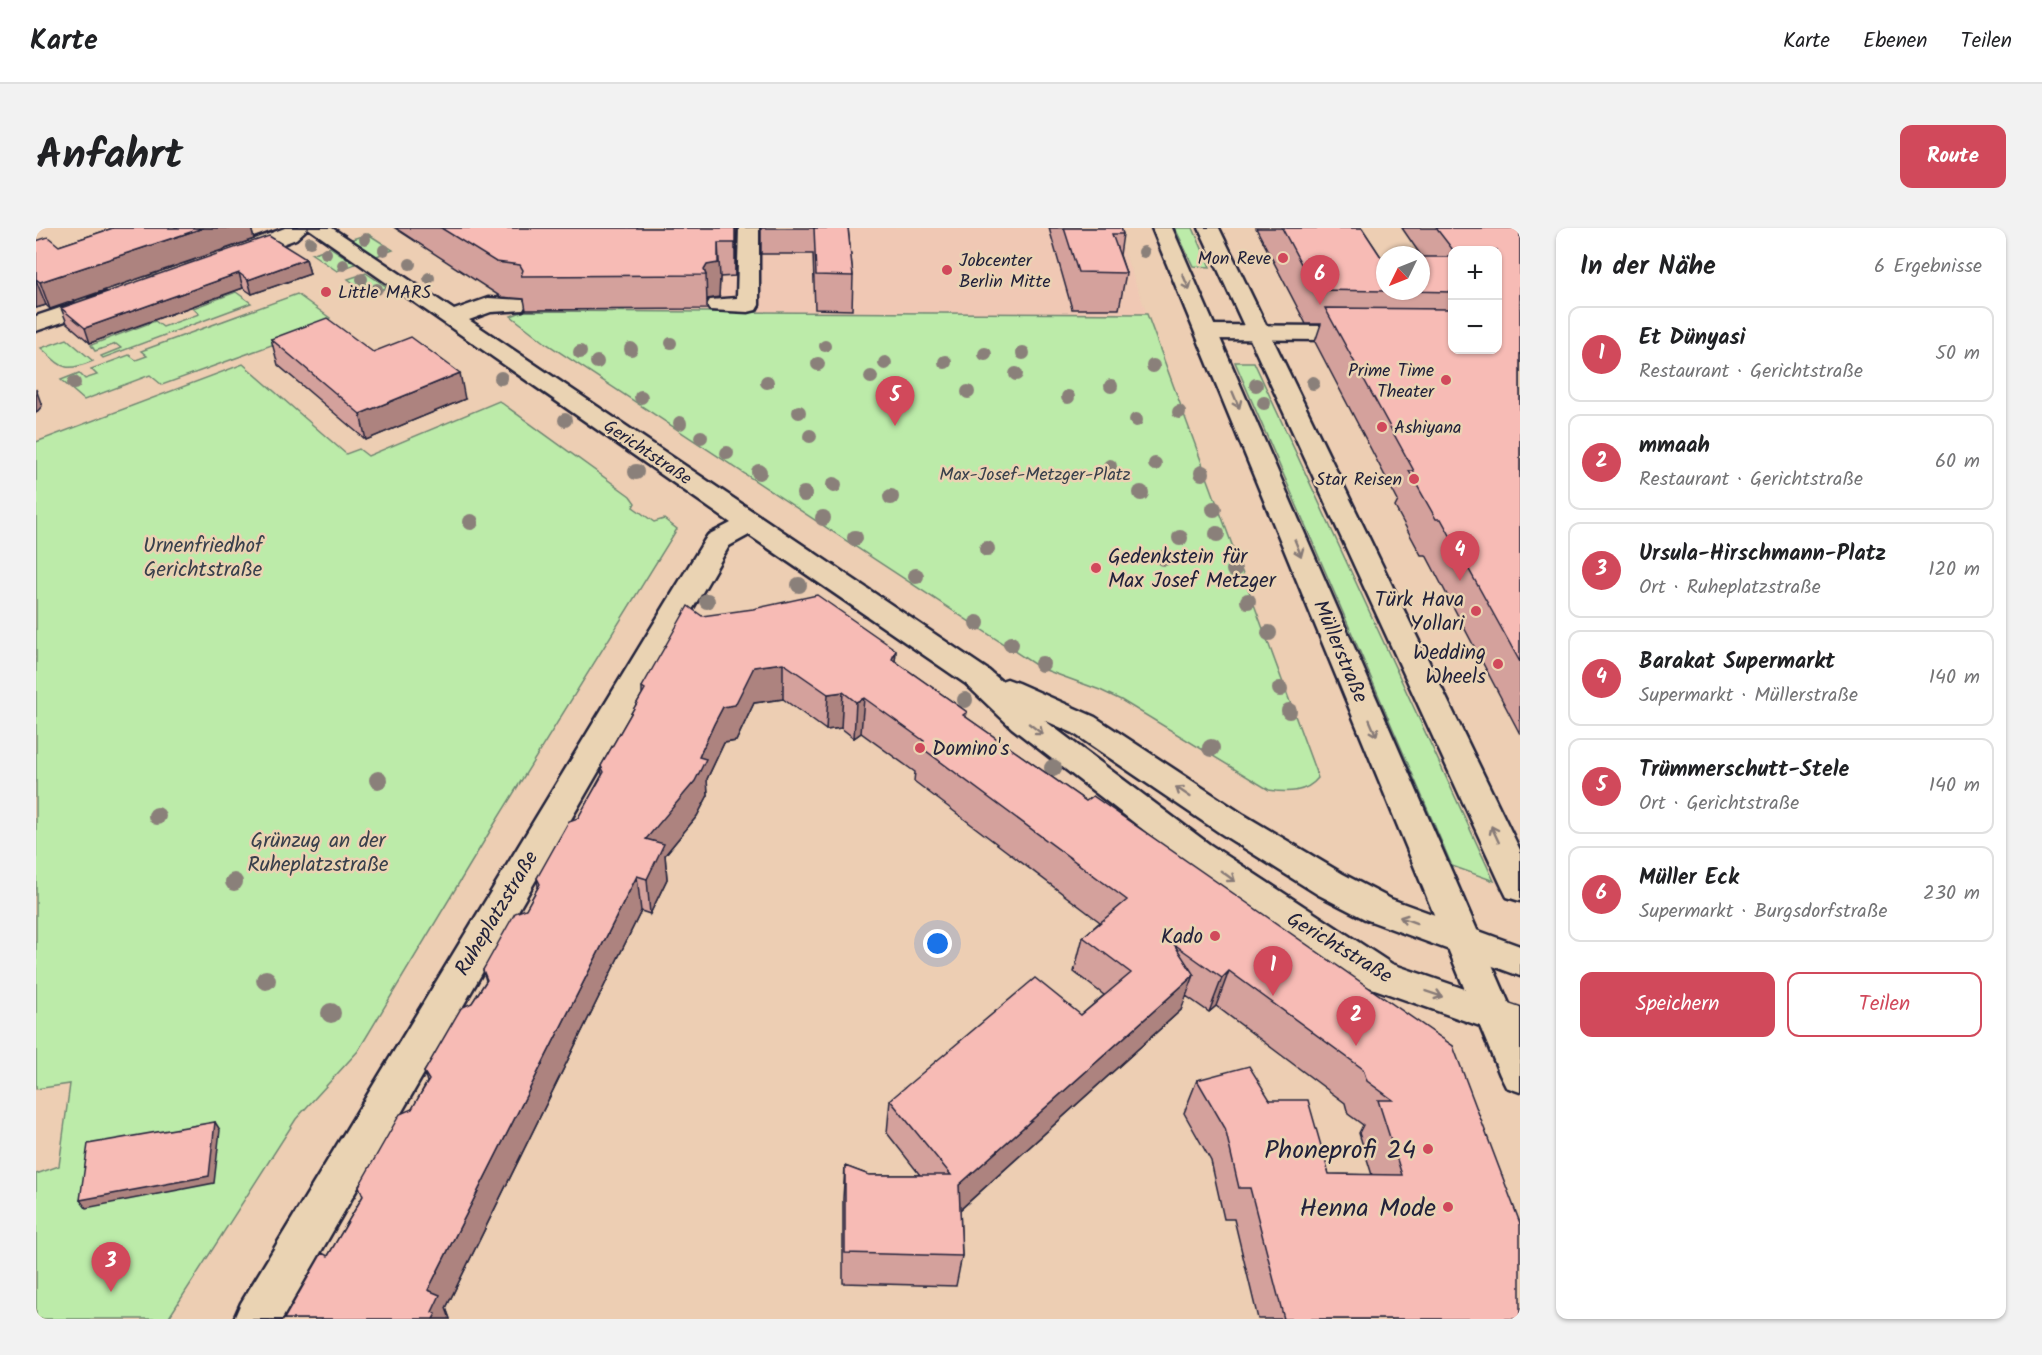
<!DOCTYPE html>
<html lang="de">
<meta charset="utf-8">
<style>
:root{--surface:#fff;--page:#f2f2f2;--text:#202124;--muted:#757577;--line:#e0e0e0;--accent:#d1495b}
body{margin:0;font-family:Kalam,sans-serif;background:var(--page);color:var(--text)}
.controls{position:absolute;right:18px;top:18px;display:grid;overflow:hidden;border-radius:12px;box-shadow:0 2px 4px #0004}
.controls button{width:54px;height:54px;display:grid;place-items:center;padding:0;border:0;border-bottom:2px solid var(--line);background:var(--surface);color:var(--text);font:30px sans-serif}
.compass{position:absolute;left:1340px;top:18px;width:54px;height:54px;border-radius:50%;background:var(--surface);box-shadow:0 2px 4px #0004;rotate:227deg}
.you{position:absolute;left:902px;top:716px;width:21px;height:21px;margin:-15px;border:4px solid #fff;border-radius:50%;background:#1a73e8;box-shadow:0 0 0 9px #1a73e833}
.badge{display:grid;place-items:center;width:39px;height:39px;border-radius:50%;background:var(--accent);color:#fff;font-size:20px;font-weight:700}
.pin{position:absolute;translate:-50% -50px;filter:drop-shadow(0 2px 3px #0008)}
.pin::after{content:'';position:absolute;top:32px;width:21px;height:18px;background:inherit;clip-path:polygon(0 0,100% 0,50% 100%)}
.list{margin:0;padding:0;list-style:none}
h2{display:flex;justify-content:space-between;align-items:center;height:78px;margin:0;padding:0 24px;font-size:26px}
h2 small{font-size:20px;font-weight:400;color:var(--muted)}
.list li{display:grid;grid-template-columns:39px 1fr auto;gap:18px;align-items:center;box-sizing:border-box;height:96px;margin:0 12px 12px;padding:0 12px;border:2px solid var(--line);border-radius:12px}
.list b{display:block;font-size:22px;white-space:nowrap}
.list p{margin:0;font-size:20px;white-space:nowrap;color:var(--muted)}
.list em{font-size:20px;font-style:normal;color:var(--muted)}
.actions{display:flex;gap:12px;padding:18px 24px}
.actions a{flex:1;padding:14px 0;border:2px solid var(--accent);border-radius:12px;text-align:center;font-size:21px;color:var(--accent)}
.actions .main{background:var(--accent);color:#fff}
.map{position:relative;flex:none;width:1484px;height:1091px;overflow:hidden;border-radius:12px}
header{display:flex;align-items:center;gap:36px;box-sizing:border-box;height:84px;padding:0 30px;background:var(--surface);border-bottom:2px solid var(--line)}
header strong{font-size:28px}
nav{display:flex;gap:33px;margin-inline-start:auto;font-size:21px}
.intro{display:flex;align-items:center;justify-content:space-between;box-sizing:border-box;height:144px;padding:0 36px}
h1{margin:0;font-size:42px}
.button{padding:15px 27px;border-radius:12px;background:var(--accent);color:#fff;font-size:21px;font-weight:700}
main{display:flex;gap:36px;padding:0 36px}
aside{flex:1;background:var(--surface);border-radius:12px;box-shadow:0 2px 4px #0004}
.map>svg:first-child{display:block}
</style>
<header>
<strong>Karte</strong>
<nav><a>Karte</a><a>Ebenen</a><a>Teilen</a></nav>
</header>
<div class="intro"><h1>Anfahrt</h1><a class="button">Route</a></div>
<main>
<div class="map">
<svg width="1484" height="1091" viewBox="0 0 1484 1091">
<rect width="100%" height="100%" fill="#edceb3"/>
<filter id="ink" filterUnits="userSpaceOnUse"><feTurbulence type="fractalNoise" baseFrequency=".0167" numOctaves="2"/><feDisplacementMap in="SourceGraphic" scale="12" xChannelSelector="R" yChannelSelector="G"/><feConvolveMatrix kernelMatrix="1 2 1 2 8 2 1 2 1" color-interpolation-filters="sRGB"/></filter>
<g filter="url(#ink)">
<!-- built -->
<path fill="#f0c8b4" d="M 359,0 L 1079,0 L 1111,86 L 488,83 Z"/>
<!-- green -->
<path fill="#bceba9" stroke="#6f8672" stroke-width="1.5" d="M 1139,0 L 1157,0 L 1174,39 L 1157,38 Z
M 332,6 L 357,22 L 338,29 L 313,12 Z
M 294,19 L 319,36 L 301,43 L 276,26 Z
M 330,45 L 351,59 L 335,68 L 312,51 Z
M 200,64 L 215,75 L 67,130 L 65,128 L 85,120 L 80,116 L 59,123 L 55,117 L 119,93 L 127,99 L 163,86 L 157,80 Z
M 261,66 L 294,90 L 282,100 L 126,157 L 114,147 L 48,172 L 25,152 L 43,145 L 49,151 L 61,147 L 55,141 L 93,127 L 100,132 L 111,128 L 105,123 Z
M 488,83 L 1111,86 L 1282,550 C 1270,565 1251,565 1233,562 L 1085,472 L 1064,462 L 1004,440 L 511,116 L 475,88 Z
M 31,111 L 57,133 C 28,145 27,140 5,120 Z
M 1199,134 L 1218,134 L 1458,653 L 1416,638 Z
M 207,136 L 310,226 L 323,221 L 332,228 L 463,173 L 594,268 L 599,275 L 597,279 L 618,294 L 628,291 L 641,301 L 456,600 L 322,823 L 260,891 L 132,1091 L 0,1091 L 0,946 L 23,938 L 34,856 L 0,861 L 0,214 Z"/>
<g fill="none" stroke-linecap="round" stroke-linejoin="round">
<defs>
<path id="minor" d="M 249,0 L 296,0 L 418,82 L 452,70 L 487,72 L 490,77 L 487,82 L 455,84 L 433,92 L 952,442 L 965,453 L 971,451 L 982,455 L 1059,489 L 1208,587 L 1307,646 L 1355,671 L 1484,718 L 1484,748 L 1329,691 L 1281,666 L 1184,605 L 1037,505 L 1008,492 L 1173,616 L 1356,736 L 1484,780 L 1484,812 L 1330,758 L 1306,743 L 1149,634 L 976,500 L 930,456 L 713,307 L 693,318 L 246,1091 L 198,1091 L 205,1075 L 668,313 L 672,307 L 695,295 L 272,0 L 260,11 L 205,32 L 197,33 L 189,32 L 186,27 L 189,22 Z
M 703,0 L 723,0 L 723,77 L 720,82 L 712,84 L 674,82 L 671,77 L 674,72 L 701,70 Z
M 69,65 L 77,67 L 80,72 L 77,77 L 0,103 L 0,88 Z
M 1171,97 L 1416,99 L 1416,113 L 1171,111 L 1163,109 L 1159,104 L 1163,99 Z"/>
<path id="major" d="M 1116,0 L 1136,0 L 1484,801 L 1484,864 L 1470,859 L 1464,847 Z
M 1163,0 L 1183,0 L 1484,622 L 1484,673 L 1471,669 L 1466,659 Z"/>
</defs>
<!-- minor casing -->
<use href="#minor" stroke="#22223b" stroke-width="5"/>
<!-- major casing -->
<use href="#major" stroke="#22223b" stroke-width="5"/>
<!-- minor -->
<use href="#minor" fill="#ead3b3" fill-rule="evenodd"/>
<!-- major -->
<use href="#major" fill="#ead3b3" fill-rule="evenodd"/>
</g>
<!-- trees -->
<g fill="#8a807a">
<circle cx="329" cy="11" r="6"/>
<circle cx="274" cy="14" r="6"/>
<circle cx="348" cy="22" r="6"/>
<circle cx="1108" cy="24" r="6"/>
<circle cx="290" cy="25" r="6"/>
<circle cx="153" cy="34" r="6"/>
<circle cx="374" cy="36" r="6"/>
<circle cx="307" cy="37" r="6"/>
<circle cx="116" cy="47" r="6"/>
<circle cx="393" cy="50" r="6"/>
<circle cx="326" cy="51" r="6"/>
<circle cx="341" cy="61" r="6"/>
<circle cx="45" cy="71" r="6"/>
<circle cx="635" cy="115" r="6"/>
<circle cx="789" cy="118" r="6"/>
<circle cx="595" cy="121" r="7"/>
<circle cx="544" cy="124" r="7"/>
<circle cx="987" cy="125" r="7"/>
<circle cx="949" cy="126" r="7"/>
<circle cx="561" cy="134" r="7"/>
<circle cx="909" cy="134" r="7"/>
<circle cx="849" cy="135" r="7"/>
<circle cx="782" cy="136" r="7"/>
<circle cx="1117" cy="138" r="7"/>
<circle cx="980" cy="146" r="7"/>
<circle cx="835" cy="149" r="7"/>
<circle cx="465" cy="150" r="7"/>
<circle cx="731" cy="154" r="7"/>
<circle cx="38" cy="155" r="7"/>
<circle cx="1277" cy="155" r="7"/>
<circle cx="1220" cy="157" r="7"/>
<circle cx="1075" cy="158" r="7"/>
<circle cx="932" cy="164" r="7"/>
<circle cx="605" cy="169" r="7"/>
<circle cx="1032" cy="169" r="7"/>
<circle cx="1228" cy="175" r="7"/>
<circle cx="763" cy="184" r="7"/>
<circle cx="1143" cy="184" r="7"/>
<circle cx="529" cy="192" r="7"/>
<circle cx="1100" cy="192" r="7"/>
<circle cx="644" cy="195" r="7"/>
<circle cx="774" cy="208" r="7"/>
<circle cx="665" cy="209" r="7"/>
<circle cx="691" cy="225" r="7"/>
<circle cx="1119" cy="236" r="7"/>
<circle cx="1074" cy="238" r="7"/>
<circle cx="600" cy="244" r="8"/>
<circle cx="723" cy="244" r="8"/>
<circle cx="1166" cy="245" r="8"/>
<circle cx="798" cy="257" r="8"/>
<circle cx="1105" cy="265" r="8"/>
<circle cx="768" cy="266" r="8"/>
<circle cx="855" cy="269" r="8"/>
<circle cx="1178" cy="281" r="8"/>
<circle cx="787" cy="290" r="8"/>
<circle cx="435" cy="294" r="8"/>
<circle cx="1181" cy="306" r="8"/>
<circle cx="819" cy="310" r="8"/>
<circle cx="1144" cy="310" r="8"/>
<circle cx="951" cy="321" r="8"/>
<circle cx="1128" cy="330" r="8"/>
<circle cx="1198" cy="342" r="8"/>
<circle cx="880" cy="348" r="8"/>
<circle cx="763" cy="357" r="8"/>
<circle cx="671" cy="373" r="8"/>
<circle cx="1212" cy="373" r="8"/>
<circle cx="941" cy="395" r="8"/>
<circle cx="1233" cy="405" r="8"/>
<circle cx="975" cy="416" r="8"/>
<circle cx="1006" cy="436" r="8"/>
<circle cx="1244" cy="461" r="8"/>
<circle cx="929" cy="472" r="8"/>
<circle cx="1253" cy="483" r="8"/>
<circle cx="1175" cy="520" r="9"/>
<circle cx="1017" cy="540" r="9"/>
<circle cx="342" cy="552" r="9"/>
<circle cx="121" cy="588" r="9"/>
<circle cx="198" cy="654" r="9"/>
<circle cx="230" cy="752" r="10"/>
<circle cx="295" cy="785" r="10"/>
</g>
<!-- wall -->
<path fill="#d4a19c" stroke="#22223b" stroke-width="1.5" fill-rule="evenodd" d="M 77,0 L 215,0 L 218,11 L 14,81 L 10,77 L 0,80 L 0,13 L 23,18 Z
M 359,0 L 701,0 L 699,48 L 684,49 L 683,69 L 672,71 L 671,73 L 671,81 L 490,82 L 488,71 L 465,69 Z
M 725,0 L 812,0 L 817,48 L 816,82 L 779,81 L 777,26 L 725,26 Z
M 1013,0 L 1085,0 L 1087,6 L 1084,27 L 1090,45 L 1083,81 L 1036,81 Z
M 1220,0 L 1326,0 L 1345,29 L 1386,29 L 1366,0 L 1484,0 L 1484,506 L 1390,327 L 1385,327 L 1359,279 L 1362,273 L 1279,114 L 1285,96 L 1270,96 ZM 1416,22 L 1461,22 L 1416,122 Z
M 270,31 L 274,46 L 216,66 L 207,60 L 54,115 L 31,95 L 25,80 Z
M 235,111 L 337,124 L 429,171 L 330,212 L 242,137 Z
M 666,388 L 860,422 L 859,433 L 931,484 L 930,489 L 1050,573 L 1417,818 L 1484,1091 L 1222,1091 L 1198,991 L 1188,991 L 1175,933 L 1148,885 L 1161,852 L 1234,872 L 1293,946 L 1336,947 L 1323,905 L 1327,897 L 1312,886 L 1309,875 L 1180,778 L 1173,784 L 1150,768 L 1145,782 L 924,982 L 926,1028 L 920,1058 L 807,1055 L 807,970 L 809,938 L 833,947 L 884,947 L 851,905 L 854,872 L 1045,787 L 1068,767 L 1038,744 L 1047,709 L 1064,694 L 878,553 L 879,544 L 825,505 L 818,510 L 805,500 L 790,502 L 747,471 L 718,475 L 700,513 L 688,515 L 671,551 L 672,567 L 661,588 L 629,627 L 631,651 L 614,686 L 605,683 L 410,1080 L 414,1091 L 248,1091 L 292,1028 L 327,968 L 323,958 L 376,881 L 391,854 L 388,844 L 436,775 L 450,753 L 447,742 L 490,681 L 502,659 L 501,650 L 542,590 L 566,547 L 565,538 L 606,466 L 606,459 Z"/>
<!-- shaded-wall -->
<path fill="#ad837f" stroke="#22223b" stroke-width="1.5" d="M 167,0 L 215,0 L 218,11 L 14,81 L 4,54 Z
M 699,0 L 701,0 L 699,48 Z
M 682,15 L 684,49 L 683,69 L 672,71 L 671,73 L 670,47 L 668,42 Z
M 270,31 L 274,46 L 216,66 L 212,52 Z
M 203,45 L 207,60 L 54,115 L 49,100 Z
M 0,52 L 10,77 L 0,80 Z
M 424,145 L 429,171 L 330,212 L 324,186 Z
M 0,161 L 6,178 L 0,185 Z
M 860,422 L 857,458 L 856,431 Z
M 747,435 L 747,471 L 718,475 L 700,513 L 688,515 L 671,551 L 672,567 L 661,588 L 629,627 L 631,651 L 614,686 L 611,651 L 610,611 L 663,529 L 678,496 L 687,479 L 718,439 Z
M 807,464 L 805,500 L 790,502 L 792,466 Z
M 828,470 L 825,505 L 818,510 L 820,474 Z
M 601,648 L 605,683 L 410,1080 L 414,1091 L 397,1091 L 392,1062 Z
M 1193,743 L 1180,778 L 1173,784 L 1186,750 Z
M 1158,747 L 1145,782 L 917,988 L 923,957 Z
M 179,894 L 184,902 L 178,955 L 50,980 L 44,972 Z"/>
<!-- building -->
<path fill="#f7bbb5" stroke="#22223b" stroke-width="1.5" d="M 77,0 L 167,0 L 4,54 L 0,51 L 0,13 L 12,9 L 23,18 Z
M 405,0 L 699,0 L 699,15 L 682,15 L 682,35 L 671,37 L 668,42 L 670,47 L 485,48 L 487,42 L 484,37 L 460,34 Z
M 778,0 L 812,0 L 817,48 L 780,47 Z
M 1028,0 L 1085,0 L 1087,6 L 1076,6 L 1090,45 L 1042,44 Z
M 1246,0 L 1326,0 L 1345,29 L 1349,29 L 1349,63 L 1279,62 Z
M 1400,0 L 1484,0 L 1484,434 L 1405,291 L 1400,291 L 1373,243 L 1378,243 L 1289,80 L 1416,81 L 1416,122 L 1461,122 L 1461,22 L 1417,22 Z
M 233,8 L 270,31 L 212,52 L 203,45 L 49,100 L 25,80 Z
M 1385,29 L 1416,29 L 1416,64 L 1371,63 L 1385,63 Z
M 291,90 L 337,124 L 375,109 L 424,145 L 324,186 L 235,111 Z
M 781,367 L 860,422 L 856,431 L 931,484 L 927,487 L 1050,573 L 1057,568 L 1417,818 L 1484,995 L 1484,1091 L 1248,1091 L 1214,960 L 1203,960 L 1189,900 L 1161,852 L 1213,838 L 1234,872 L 1272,872 L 1293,946 L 1366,947 L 1342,872 L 1357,872 L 1331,853 L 1327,841 L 1193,743 L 1186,750 L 1138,716 L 1158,747 L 923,957 L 926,1028 L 809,1025 L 809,938 L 833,947 L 915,947 L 854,872 L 999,750 L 1045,787 L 1095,745 L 1047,709 L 1091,672 L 882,517 L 888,513 L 828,470 L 820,474 L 807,464 L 792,466 L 747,435 L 718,439 L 699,477 L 687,479 L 678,496 L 663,529 L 670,531 L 659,553 L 610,611 L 628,616 L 611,651 L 601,648 L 392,1062 L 404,1067 L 396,1084 L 400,1086 L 397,1091 L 248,1091 L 286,1025 L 292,1028 L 327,968 L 323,958 L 364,886 L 376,881 L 384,867 L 393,852 L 388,844 L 425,780 L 436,775 L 451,752 L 447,742 L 479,685 L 490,681 L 504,656 L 501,650 L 533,593 L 542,590 L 559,560 L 568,544 L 565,538 L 609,461 L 606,459 L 652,378 L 666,388 L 717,381 Z
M 179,894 L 173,948 L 44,972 L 52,916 Z"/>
<!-- one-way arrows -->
<defs><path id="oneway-shaft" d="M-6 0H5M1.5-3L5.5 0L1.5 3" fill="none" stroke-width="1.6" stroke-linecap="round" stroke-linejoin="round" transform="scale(1.5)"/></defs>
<g stroke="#867a77">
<use href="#oneway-shaft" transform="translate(1150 54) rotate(67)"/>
<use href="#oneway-shaft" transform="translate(1200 172) rotate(67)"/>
<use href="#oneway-shaft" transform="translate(1262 320) rotate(68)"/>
<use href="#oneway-shaft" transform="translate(1337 500) rotate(67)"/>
<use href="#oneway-shaft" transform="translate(1000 501) rotate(38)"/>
<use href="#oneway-shaft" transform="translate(1147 564) rotate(-146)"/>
<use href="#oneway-shaft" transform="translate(1459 606) rotate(-115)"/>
<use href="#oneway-shaft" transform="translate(1192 648) rotate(36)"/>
<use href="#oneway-shaft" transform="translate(1372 692) rotate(-160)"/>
<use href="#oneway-shaft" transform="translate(1398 766) rotate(19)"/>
</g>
</g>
<!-- markers -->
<g fill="#d1495b" stroke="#ead3b3" stroke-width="2">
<circle cx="1247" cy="30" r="6"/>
<circle cx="911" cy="42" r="6"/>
<circle cx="290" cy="64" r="6"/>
<circle cx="1410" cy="152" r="6"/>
<circle cx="1346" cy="199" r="6"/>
<circle cx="1378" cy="251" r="6"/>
<circle cx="1060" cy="340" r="6"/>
<circle cx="1440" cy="383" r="6"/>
<circle cx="1462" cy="436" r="6"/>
<circle cx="884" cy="520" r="6"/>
<circle cx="1179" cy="708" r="6"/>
<circle cx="1392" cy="921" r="6"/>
<circle cx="1412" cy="979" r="6"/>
</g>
<g text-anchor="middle" stroke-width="5" stroke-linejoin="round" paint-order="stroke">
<!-- far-poi labels -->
<g font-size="18" fill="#22223b" stroke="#ead3b3" text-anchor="end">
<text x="1235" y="36">Mon Reve</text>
<text x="923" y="38" text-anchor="start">Jobcenter<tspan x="923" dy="21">Berlin Mitte</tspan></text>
<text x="302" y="70" text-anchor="start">Little MARS</text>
<text x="1398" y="148">Prime Time<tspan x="1398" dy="21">Theater</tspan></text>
<text x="1358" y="205" text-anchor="start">Ashiyana</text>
<text x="1366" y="257">Star Reisen</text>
</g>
<!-- far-street labels -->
<g font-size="18" fill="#22223b" stroke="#ead3b3">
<text transform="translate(612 224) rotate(34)" y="6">Gerichtstraße</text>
</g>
<!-- far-park labels -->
<g font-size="18" fill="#39404c" stroke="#ead3b3">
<text x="999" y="252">Max-Josef-Metzger-Platz</text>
</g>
<!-- park labels -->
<g font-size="21" fill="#39404c" stroke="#ead3b3">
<text x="167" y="324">Urnenfriedhof<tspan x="167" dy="24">Gerichtstraße</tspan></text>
<text x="282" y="619">Grünzug an der<tspan x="282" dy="24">Ruheplatzstraße</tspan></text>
</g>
<!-- poi labels -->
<g font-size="21" fill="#22223b" stroke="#ead3b3" text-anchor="end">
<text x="1072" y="335" text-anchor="start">Gedenkstein für<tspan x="1072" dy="24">Max Josef Metzger</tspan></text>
<text x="1428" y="378">Türk Hava<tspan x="1428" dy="24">Yollari</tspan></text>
<text x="1450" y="431">Wedding<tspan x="1450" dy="24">Wheels</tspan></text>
<text x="896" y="527" text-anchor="start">Domino's</text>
<text x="1167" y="715">Kado</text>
</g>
<!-- street labels -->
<g font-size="21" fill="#22223b" stroke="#ead3b3">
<text transform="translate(1305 423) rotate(67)" y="7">Müllerstraße</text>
<text transform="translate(460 685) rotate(-59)" y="7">Ruheplatzstraße</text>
<text transform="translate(1304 719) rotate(31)" y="7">Gerichtstraße</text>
</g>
<!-- near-poi labels -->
<g font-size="26" fill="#22223b" stroke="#ead3b3" text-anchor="end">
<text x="1380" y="930">Phoneprofi 24</text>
<text x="1400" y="988">Henna Mode</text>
</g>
</g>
</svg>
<div class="controls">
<button>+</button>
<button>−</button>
</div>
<svg class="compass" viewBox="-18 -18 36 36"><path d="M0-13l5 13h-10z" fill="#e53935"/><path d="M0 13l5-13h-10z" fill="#757577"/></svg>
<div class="you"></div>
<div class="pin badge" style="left:1237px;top:768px">1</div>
<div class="pin badge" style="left:1320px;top:818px">2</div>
<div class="pin badge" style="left:75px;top:1064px">3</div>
<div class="pin badge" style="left:1424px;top:353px">4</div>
<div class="pin badge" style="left:859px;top:198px">5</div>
<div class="pin badge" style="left:1284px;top:77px">6</div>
</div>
<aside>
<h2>In der Nähe<small>6 Ergebnisse</small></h2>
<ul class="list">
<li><span class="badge">1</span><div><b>Et Dünyasi</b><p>Restaurant · Gerichtstraße</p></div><em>50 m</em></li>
<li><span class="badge">2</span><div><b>mmaah</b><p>Restaurant · Gerichtstraße</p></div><em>60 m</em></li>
<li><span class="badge">3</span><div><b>Ursula-Hirschmann-Platz</b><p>Ort · Ruheplatzstraße</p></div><em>120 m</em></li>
<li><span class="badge">4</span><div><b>Barakat Supermarkt</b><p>Supermarkt · Müllerstraße</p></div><em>140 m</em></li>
<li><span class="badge">5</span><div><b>Trümmerschutt-Stele</b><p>Ort · Gerichtstraße</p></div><em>140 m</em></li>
<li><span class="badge">6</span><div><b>Müller Eck</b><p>Supermarkt · Burgsdorfstraße</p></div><em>230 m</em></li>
</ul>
<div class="actions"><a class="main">Speichern</a><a>Teilen</a></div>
</aside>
</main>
